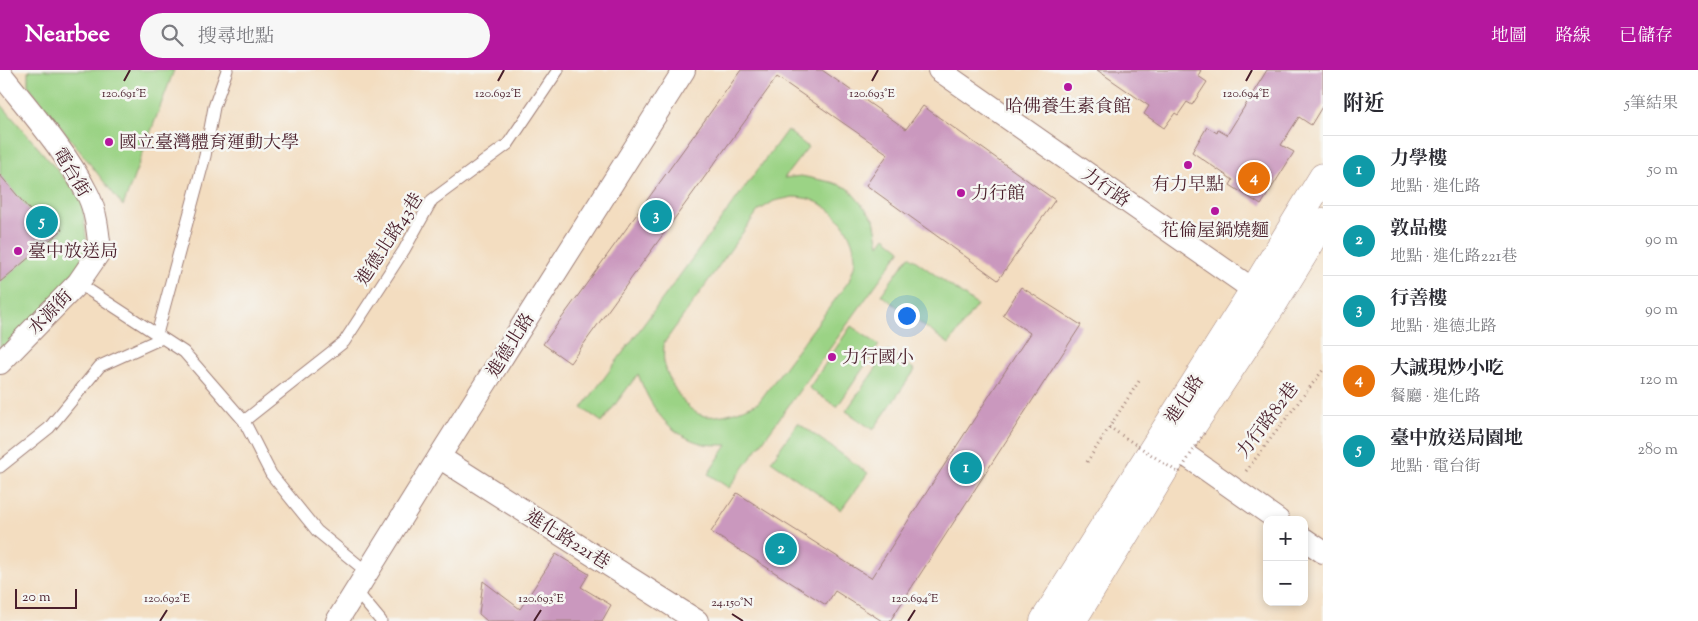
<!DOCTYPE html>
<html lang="zh-TW">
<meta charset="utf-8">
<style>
:root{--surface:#fff;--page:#f7f7f7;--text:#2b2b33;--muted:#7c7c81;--line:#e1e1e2;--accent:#b5179e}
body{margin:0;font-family:"Sorts Mill Goudy","Noto Serif TC",serif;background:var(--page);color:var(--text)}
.controls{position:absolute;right:15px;bottom:15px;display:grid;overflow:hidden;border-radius:10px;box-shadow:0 2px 8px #0003}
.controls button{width:45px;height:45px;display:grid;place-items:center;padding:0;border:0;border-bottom:1px solid var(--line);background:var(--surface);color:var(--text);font:25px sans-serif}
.scale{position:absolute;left:15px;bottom:12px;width:62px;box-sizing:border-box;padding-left:5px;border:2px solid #4a1f2b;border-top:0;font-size:14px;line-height:18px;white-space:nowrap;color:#4a1f2b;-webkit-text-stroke:4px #f6f6f2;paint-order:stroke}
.you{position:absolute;left:906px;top:245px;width:18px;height:18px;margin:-12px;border:4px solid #fff;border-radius:50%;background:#1a73e8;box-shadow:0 0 0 8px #1a73e833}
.badge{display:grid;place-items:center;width:32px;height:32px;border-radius:50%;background:var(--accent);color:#fff;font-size:16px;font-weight:700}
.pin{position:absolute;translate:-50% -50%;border:2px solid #fff;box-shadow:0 1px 5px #0006}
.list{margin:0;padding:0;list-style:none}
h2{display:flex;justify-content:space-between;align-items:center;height:65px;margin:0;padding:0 20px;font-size:21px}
h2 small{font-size:16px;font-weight:400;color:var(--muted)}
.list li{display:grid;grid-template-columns:32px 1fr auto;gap:15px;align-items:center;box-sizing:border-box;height:70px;padding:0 20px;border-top:1px solid var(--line)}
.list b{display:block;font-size:19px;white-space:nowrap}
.list p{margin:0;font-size:16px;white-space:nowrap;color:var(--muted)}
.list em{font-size:16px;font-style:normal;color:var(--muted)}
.icon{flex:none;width:28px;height:28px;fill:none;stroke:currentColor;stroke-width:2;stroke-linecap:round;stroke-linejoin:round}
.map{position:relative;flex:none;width:1323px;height:551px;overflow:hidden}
header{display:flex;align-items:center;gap:30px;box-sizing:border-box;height:70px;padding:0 25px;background:var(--accent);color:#fff}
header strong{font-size:24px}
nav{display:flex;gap:28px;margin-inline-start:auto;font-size:18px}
.search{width:350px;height:45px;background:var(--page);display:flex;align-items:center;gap:12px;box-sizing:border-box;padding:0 18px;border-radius:28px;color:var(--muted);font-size:19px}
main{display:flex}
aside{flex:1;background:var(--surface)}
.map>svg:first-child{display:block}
</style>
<header>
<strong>Nearbee</strong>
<div class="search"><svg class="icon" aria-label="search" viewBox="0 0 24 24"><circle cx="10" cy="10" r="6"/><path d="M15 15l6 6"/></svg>搜尋地點</div>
<nav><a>地圖</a><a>路線</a><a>已儲存</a></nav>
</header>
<main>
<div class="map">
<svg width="1323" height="551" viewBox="0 0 1323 551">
<rect width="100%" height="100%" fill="#f6f6f2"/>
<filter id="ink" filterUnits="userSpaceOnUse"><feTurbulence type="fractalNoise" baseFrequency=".02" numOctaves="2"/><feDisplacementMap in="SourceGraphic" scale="10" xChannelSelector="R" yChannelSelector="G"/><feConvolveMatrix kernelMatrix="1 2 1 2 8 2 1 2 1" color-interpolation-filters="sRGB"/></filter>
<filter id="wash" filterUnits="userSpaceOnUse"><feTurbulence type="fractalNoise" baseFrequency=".0096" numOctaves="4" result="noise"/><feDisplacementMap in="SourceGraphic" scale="20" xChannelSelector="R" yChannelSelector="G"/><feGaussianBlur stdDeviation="1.12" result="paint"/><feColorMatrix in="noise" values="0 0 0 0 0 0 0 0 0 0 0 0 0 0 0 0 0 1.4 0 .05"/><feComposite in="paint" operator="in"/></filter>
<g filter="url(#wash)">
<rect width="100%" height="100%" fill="#f3ddc0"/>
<!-- green -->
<path fill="#9bd385" stroke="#727958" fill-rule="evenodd" d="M 32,0 L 174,0 L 123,136 L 28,15 L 28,2 Z
M 0,33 L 82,129 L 87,175 L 73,209 L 0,282 Z
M 787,60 L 808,77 L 784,108 L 801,106 L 831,112 L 848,118 L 874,149 L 879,175 L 885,167 L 901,180 L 729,418 L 708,404 L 727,375 C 720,375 711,375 704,374 C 667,365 650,336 638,304 L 602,352 L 582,338 ZM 793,127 C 798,127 804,128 809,129 C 835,137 856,164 855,192 C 854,198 851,205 849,211 L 758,333 C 741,340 723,348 705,346 C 685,343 668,310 664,292 C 663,286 664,279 664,273 L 758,141 L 774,131 Z
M 909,186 L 977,235 L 949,274 L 881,225 Z
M 851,256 L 879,275 L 837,337 L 809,318 Z
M 888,281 L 915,300 L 873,360 L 846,341 Z
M 798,353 L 868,403 L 841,440 L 771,391 Z"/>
<g id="blocks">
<!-- building -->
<path fill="#ca98be" d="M 741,0 L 822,0 L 906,59 L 923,36 L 1055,130 L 998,210 L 866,115 L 888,84 L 777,7 L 570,293 L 543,274 Z
M 1097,0 L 1201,0 L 1198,6 L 1207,12 L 1192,35 L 1187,32 L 1178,45 L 1175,43 L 1164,58 L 1144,44 L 1149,36 Z
M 1267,0 L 1323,0 L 1323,35 L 1311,55 L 1299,47 L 1281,75 L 1294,82 L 1261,135 L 1230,115 L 1233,110 L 1192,82 L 1207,57 L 1217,63 L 1218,60 L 1227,65 Z
M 0,105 L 40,152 L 49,144 L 62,160 L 0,212 Z
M 1021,217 L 1081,255 L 890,551 L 882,551 L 835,521 L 826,535 L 711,462 L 737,423 L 871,508 L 1030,263 L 1003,245 Z
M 556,484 L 589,504 L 581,517 L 611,535 L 602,551 L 487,551 L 479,544 L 483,511 L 520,539 Z"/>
</g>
</g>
<g filter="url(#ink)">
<use href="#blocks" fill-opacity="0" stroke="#9e7e76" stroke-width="1"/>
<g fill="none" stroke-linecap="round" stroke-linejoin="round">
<defs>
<path id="lane" d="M 78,213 L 184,282 L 244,351 L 271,404 L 317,461 L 367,502
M 157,264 L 205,86 L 214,37 L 227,0
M 244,351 L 344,272 L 404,180 L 432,130 L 508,74 L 558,0
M 0,397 L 49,358 L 100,296 L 162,268
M 356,521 L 381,551"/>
<path id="street" d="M 939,0 L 1268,230
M 0,3 C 30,41 66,81 88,125 C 96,141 98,162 100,181 L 78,213 L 0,293
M 1163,369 L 1278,450
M 439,387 L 697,551
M 1304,469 L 1323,482
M 337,551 L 439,387 L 684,0"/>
<path id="primary" d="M 1044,551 L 1254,220 L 1323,107
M 1072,551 L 1177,379 L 1273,234 L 1323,152"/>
</defs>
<!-- lane casing -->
<use href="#lane" stroke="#9e7e76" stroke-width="13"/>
<!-- street casing -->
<use href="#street" stroke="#9e7e76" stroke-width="24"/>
<!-- primary casing -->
<use href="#primary" stroke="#9e7e76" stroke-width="29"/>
<!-- path -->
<path stroke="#9e7e76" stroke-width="3" stroke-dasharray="1 4" stroke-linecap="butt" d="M 1087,392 L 1141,308
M 1246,401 L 1323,300"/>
<!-- lane -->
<use href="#lane" stroke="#fff" stroke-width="11"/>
<!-- street -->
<use href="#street" stroke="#fff" stroke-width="22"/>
<!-- primary -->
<use href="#primary" stroke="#fff" stroke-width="28"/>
<!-- path-bridge -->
<path stroke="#9e7e76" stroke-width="3" stroke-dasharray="1 4" stroke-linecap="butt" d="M 1109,357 L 1179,403 L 1206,360"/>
</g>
</g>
<!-- ticks -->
<path fill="none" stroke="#4a1f2b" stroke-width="2" d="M 124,11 L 130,0M 498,11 L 504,0M 872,11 L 878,0M 1246,11 L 1252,0M 732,544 L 743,551M 160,551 L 167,540M 534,551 L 541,540M 908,551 L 915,540"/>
<!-- markers -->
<g fill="#b5179e" stroke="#f6f6f2" stroke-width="2">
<circle cx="1068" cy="17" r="5"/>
<circle cx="109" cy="72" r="5"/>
<circle cx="1188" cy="95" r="5"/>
<circle cx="961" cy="123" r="5"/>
<circle cx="1215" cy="141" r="5"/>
<circle cx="18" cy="181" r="5"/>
<circle cx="832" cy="287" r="5"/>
</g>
<g text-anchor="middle" stroke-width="5" stroke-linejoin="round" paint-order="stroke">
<!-- poi labels -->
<g font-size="18" fill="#4a1f2b" stroke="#f6f6f2" text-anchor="start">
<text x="1068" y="42" text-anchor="middle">哈佛養生素食館</text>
<text x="119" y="78">國立臺灣體育運動大學</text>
<text x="1188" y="120" text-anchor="middle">有力早點</text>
<text x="971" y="129">力行館</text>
<text x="1215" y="166" text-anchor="middle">花倫屋鍋燒麵</text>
<text x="28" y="187">臺中放送局</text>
<text x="842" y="293">力行國小</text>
</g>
<!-- street labels -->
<g font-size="18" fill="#4a1f2b" stroke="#f6f6f2">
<text transform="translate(72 102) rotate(59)" y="6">電台街</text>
<text transform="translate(1106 117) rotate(35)" y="6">力行路</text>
<text transform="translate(389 169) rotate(-57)" y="6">進德北路43巷</text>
<text transform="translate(50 242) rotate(-46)" y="6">水源街</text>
<text transform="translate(510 275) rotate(-58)" y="6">進德北路</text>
<text transform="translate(1184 329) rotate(-57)" y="6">進化路</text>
<text transform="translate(1267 350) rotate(-53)" y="6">力行路82巷</text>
<text transform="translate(568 469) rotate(32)" y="6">進化路221巷</text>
</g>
</g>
<g font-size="12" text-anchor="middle" fill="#4a1f2b" stroke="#f6f6f2" stroke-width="5" stroke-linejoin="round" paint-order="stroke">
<text x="124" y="27">120.691°E</text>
<text x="498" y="27">120.692°E</text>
<text x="872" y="27">120.693°E</text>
<text x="1246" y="27">120.694°E</text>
<text x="167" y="532">120.692°E</text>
<text x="541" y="532">120.693°E</text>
<text x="915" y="532">120.694°E</text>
<text x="732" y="536">24.150°N</text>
</g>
</svg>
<div class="controls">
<button>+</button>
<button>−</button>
</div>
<div class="scale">20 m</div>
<div class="you"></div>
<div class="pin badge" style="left:966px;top:398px;background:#0f9aa8">1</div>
<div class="pin badge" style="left:781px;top:479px;background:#0f9aa8">2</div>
<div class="pin badge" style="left:656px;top:146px;background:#0f9aa8">3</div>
<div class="pin badge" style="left:1254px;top:108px;background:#e8710a">4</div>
<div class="pin badge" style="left:42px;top:152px;background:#0f9aa8">5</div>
</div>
<aside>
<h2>附近<small>5筆結果</small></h2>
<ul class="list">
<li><span class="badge" style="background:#0f9aa8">1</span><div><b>力學樓</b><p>地點 · 進化路</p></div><em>50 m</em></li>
<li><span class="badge" style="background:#0f9aa8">2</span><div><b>敦品樓</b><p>地點 · 進化路221巷</p></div><em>90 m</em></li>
<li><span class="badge" style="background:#0f9aa8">3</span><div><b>行善樓</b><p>地點 · 進德北路</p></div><em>90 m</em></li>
<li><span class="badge" style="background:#e8710a">4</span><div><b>大誠現炒小吃</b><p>餐廳 · 進化路</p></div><em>120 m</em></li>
<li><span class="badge" style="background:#0f9aa8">5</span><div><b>臺中放送局園地</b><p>地點 · 電台街</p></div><em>280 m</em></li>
</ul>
</aside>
</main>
